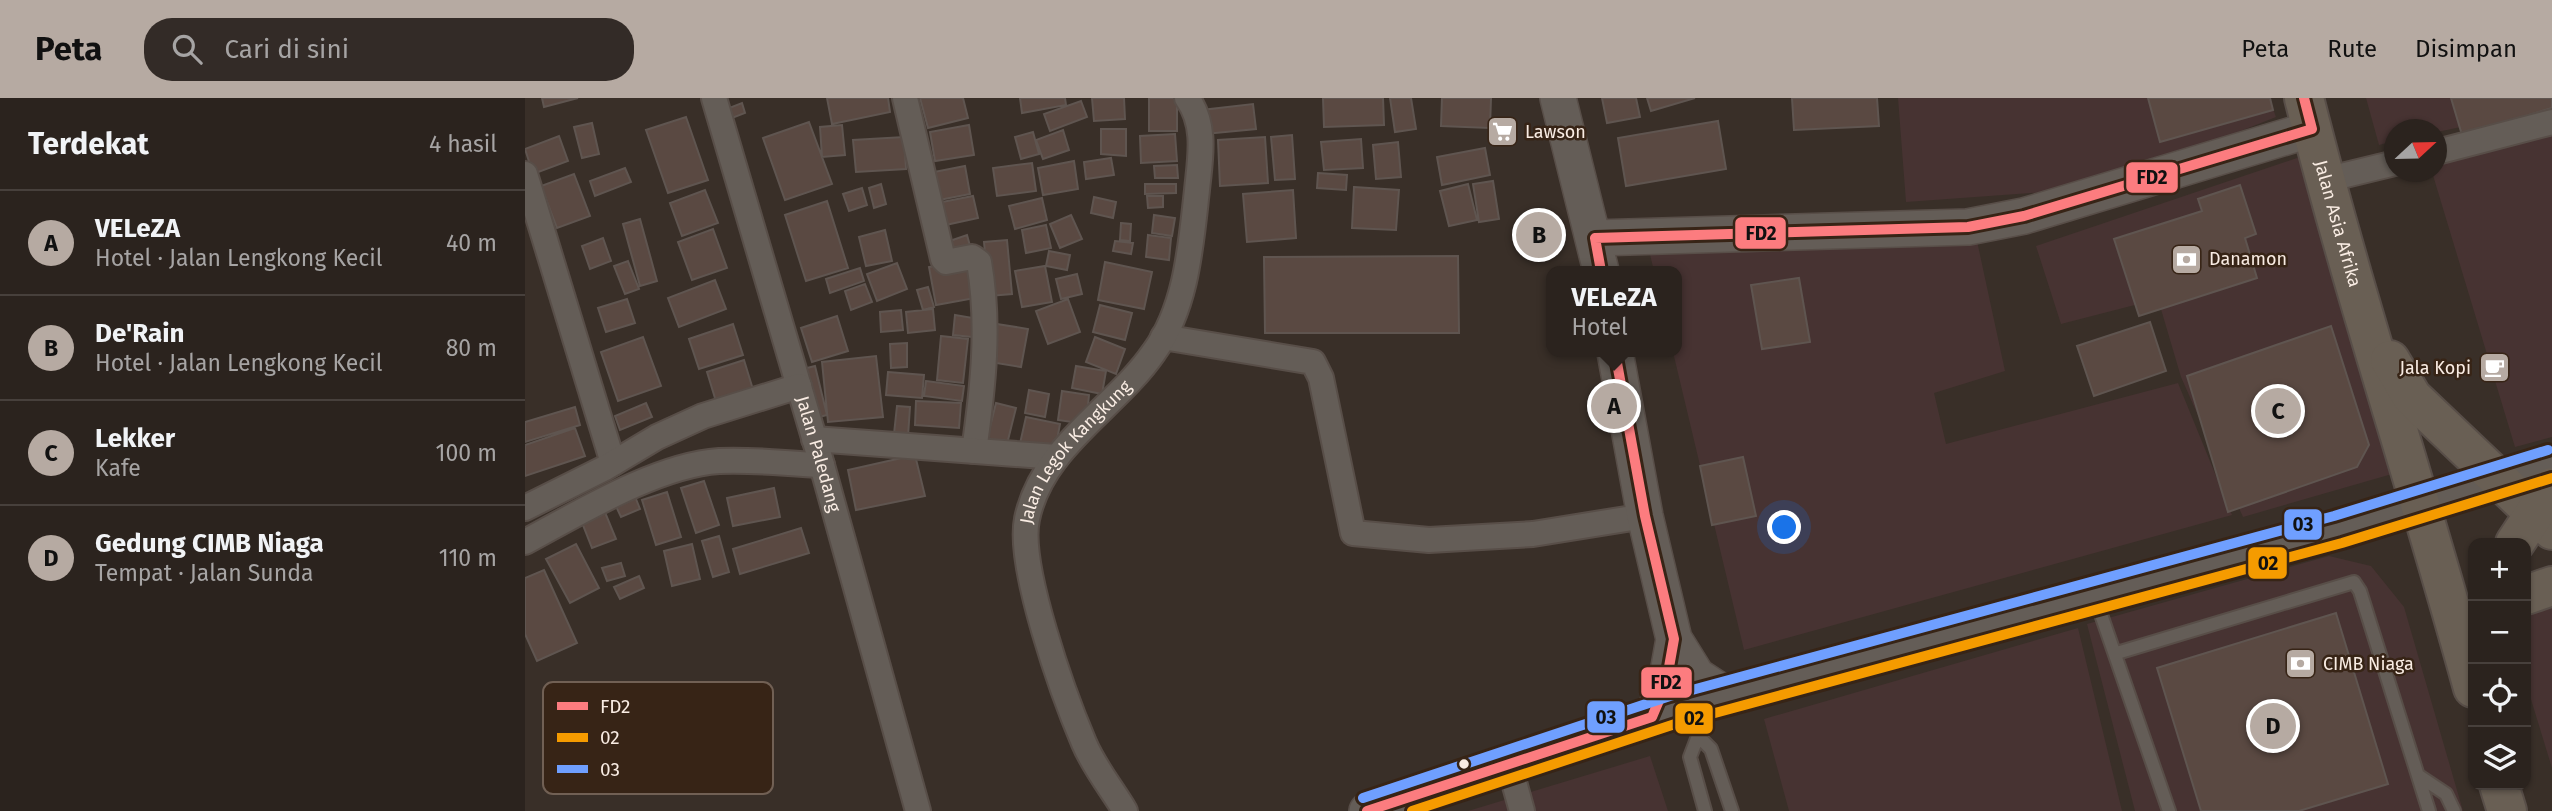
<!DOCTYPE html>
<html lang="id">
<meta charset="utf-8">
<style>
:root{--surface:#2b231e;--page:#332b27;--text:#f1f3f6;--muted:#a6a4a4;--line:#47403c;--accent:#b6aaa2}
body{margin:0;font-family:"Fira Sans",sans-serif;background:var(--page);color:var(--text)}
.controls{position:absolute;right:21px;bottom:21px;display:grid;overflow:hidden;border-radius:14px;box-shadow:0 2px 5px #0004}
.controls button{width:63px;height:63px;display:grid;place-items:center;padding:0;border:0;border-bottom:2px solid var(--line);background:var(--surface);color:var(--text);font:35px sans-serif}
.compass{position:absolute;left:1859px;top:21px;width:63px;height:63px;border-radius:50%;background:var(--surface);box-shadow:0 2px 5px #0004;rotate:68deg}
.you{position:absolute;left:1260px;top:430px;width:24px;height:24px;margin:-18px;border:5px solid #fff;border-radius:50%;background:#1a73e8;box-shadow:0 0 0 10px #1a73e833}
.badge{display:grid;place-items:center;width:46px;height:46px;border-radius:50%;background:var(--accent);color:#111;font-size:23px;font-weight:700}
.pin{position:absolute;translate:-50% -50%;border:4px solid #fff;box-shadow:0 2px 7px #0006}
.popup{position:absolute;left:1021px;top:168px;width:136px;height:91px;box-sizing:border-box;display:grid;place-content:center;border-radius:14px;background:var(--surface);filter:drop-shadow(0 2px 5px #0005);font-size:23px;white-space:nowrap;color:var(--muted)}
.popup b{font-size:26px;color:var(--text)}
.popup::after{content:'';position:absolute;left:50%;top:100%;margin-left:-14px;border:14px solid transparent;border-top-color:var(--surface)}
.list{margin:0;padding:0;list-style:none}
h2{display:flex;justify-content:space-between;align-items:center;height:91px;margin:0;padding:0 28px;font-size:30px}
h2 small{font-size:23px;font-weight:400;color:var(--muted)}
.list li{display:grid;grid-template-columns:46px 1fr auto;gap:21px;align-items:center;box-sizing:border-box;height:105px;padding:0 28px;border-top:2px solid var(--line)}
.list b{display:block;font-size:26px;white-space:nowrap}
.list p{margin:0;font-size:23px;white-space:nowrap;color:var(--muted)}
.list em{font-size:23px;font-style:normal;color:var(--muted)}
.icon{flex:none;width:38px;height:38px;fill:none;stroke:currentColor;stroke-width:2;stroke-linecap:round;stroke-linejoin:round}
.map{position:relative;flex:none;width:2027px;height:713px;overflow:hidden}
header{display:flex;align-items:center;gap:42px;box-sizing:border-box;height:98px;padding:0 35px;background:var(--accent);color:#111}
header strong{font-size:33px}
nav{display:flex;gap:38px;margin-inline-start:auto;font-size:24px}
.search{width:490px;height:63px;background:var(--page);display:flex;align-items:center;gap:18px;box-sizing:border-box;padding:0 24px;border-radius:28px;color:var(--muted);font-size:26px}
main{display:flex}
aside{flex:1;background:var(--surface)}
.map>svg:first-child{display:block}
</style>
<header>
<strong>Peta</strong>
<div class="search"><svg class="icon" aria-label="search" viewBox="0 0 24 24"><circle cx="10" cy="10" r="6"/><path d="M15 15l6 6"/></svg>Cari di sini</div>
<nav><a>Peta</a><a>Rute</a><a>Disimpan</a></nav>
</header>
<main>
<aside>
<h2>Terdekat<small>4 hasil</small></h2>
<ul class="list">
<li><span class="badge">A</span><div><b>VELeZA</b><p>Hotel · Jalan Lengkong Kecil</p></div><em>40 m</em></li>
<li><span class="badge">B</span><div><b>De'Rain</b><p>Hotel · Jalan Lengkong Kecil</p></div><em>80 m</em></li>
<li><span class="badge">C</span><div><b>Lekker</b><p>Kafe</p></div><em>100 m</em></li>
<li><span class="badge">D</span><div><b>Gedung CIMB Niaga</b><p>Tempat · Jalan Sunda</p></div><em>110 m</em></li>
</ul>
</aside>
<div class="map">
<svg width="2027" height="713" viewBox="0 0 2027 713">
<rect width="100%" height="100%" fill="#392f28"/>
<!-- commercial -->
<path fill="#473332" d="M 1373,0 L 1744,0 L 1751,19 L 1625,69 L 1521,94 L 1381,104 Z
M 1841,0 L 2027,0 L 2027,10 L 1912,34 L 1912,32 L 1870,32 L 1869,43 L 1854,47 Z
M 2027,29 L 2027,339 L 1990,349 L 1907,74 L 1912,74 L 1912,59 Z
M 1778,58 L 1874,374 L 1718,419 L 1656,279 L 1633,201 L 1536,226 L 1511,148 Z
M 1121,140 L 1452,143 L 1480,273 L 1409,295 L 1421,346 L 1653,285 L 1707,417 L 1219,552 L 1148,254 L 1152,254 L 1152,173 L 1129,173 Z
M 1804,458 L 1846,468 L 1879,509 L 1938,713 L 1610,713 L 1562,526 Z
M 2027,506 L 2027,670 L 2001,585 L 2001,515 Z
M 1553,530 L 1597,713 L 1264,713 L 1239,621 Z
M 1125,658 L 1143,713 L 943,713 Z"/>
<!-- building -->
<path fill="#5a4942" stroke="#5f5550" stroke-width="2" d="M 17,0 L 53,0 L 19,9 Z
M 302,0 L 363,0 L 365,14 L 307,26 Z
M 395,0 L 438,0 L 443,20 L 403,30 Z
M 495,0 L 540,0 L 541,7 L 497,15 Z
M 567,0 L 599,0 L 600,21 L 569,23 Z
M 624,0 L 652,0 L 652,33 L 624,33 Z
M 798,0 L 858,0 L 859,27 L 799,29 Z
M 865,0 L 886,0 L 891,31 L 870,34 Z
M 917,0 L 966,0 L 965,30 L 916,28 Z
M 1077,0 L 1111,0 L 1115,19 L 1082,25 Z
M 1122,0 L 1170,0 L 1126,13 Z
M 1267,0 L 1352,0 L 1354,28 L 1269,32 Z
M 1623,0 L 1745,0 L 1748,12 L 1635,44 Z
M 1926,0 L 2027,0 L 2027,10 L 1937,37 Z
M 556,3 L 562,19 L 525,33 L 519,16 Z
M 217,5 L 220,15 L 207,20 L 204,10 Z
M 728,6 L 731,31 L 680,36 L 677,12 Z
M 161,19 L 183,82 L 143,95 L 121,32 Z
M 1193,23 L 1201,71 L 1101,88 L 1093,40 Z
M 284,24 L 307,86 L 260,102 L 238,40 Z
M 67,25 L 74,56 L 57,60 L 49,29 Z
M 317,27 L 320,57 L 297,59 L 295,29 Z
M 444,27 L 449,57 L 410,63 L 405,34 Z
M 576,31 L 601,31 L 601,58 L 576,56 Z
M 538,32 L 544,52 L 518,61 L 511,42 Z
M 508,34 L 514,56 L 496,61 L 490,39 Z
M 650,36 L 652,63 L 616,65 L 615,38 Z
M 767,37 L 770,81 L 750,82 L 746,39 Z
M 34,38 L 43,63 L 8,76 L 0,51 Z
M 379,39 L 381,71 L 331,74 L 328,42 Z
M 740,39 L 743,85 L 695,88 L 693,42 Z
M 836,41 L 838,70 L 799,72 L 796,44 Z
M 873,44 L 876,79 L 851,81 L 848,47 Z
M 960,50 L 965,77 L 917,87 L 912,59 Z
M 586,60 L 589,77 L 561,81 L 559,64 Z
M 549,63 L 553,91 L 518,97 L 513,70 Z
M 507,65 L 511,93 L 472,98 L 468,70 Z
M 652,67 L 653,80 L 630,80 L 629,68 Z
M 440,68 L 445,96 L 409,103 L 404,75 Z
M 100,70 L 106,84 L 70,98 L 65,83 Z
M 793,75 L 822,77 L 821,92 L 792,90 Z
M 49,76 L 65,118 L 32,130 L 16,88 Z
M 968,83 L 974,121 L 954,124 L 948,86 Z
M 356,86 L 361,106 L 349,110 L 344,90 Z
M 620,86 L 651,86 L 651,95 L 620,96 Z
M 943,86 L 952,122 L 924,128 L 915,93 Z
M 1715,87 L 1731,136 L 1720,140 L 1732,180 L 1614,218 L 1589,141 L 1677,113 L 1673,101 Z
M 829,89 L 874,92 L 871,132 L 827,130 Z
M 337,90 L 342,107 L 324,113 L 318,96 Z
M 180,92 L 193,125 L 157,138 L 145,105 Z
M 768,92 L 771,140 L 722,144 L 718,96 Z
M 448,98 L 453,120 L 416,128 L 412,105 Z
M 622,98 L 638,98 L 638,109 L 623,110 Z
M 569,99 L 591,104 L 588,120 L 566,115 Z
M 517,100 L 522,122 L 490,131 L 484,108 Z
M 302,103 L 323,170 L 281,183 L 260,117 Z
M 546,117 L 557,141 L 535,150 L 525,126 Z
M 629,117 L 650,120 L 647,138 L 627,135 Z
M 115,121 L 132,183 L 115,188 L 98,126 Z
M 596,125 L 606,126 L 605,143 L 595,142 Z
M 521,127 L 526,150 L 501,155 L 497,132 Z
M 188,131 L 202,170 L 167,182 L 153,144 Z
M 360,132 L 367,163 L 341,168 L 334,139 Z
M 442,137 L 447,155 L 424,162 L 419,145 Z
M 623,137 L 646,140 L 644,162 L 621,159 Z
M 78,140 L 86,163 L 65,171 L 57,148 Z
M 482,142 L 487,196 L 464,198 L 459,144 Z
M 590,143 L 608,145 L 606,156 L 588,153 Z
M 524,153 L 545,157 L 542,172 L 521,168 Z
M 933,158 L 934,235 L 740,235 L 739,159 Z
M 443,162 L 450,200 L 411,207 L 404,169 Z
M 103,163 L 114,191 L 100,196 L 89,168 Z
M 580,164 L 627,174 L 619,211 L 573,202 Z
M 372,165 L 382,191 L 352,203 L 342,176 Z
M 520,168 L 527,204 L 497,209 L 490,173 Z
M 335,170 L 339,183 L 305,195 L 301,181 Z
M 552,176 L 557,196 L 536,201 L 531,181 Z
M 1274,180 L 1285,244 L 1237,251 L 1226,187 Z
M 190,182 L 201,211 L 154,229 L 143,200 Z
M 340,186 L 347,204 L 326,212 L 320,193 Z
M 403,189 L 409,209 L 398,212 L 392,192 Z
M 102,201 L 110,225 L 81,234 L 73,210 Z
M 543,201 L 555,234 L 523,246 L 511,213 Z
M 575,207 L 607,215 L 600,242 L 568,234 Z
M 408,211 L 410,232 L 383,235 L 381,214 Z
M 376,212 L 378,232 L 356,234 L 355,214 Z
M 430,217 L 448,220 L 447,239 L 428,237 Z
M 312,218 L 323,253 L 287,264 L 276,230 Z
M 1625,224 L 1641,273 L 1569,298 L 1552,248 Z
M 208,226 L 218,257 L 174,271 L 164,241 Z
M 472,226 L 503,231 L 496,269 L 465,264 Z
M 1806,228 L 1844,347 L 1832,369 L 1703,414 L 1662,278 Z
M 416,238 L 443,241 L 438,285 L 412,282 Z
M 118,239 L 136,288 L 93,303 L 76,254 Z
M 570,239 L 600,251 L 591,276 L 561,264 Z
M 382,245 L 382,269 L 366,270 L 365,246 Z
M 351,258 L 358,319 L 303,324 L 297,264 Z
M 219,262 L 230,298 L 193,310 L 182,274 Z
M 290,268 L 302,317 L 286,321 L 274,272 Z
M 551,268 L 581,273 L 577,296 L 547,290 Z
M 363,274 L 399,277 L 397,300 L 361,297 Z
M 401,283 L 439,288 L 437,303 L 399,298 Z
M 504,292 L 524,296 L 520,319 L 500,315 Z
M 537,293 L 564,297 L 561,326 L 533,322 Z
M 391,303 L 436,305 L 434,330 L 390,327 Z
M 121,305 L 127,319 L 95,332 L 90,318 Z
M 471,305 L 491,310 L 481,350 L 461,345 Z
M 372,308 L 385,309 L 383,338 L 369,336 Z
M 50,309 L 55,327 L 0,344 L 0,324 Z
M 501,319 L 535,326 L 529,358 L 494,350 Z
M 50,330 L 60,358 L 0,378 L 0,347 Z
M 390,357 L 400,398 L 331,412 L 323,372 Z
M 1218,359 L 1231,418 L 1187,427 L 1175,368 Z
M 179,383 L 194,427 L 171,435 L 156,390 Z
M 249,390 L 255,419 L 208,428 L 202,400 Z
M 142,394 L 156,439 L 131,447 L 117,402 Z
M 109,396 L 115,411 L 96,419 L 89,404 Z
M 77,407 L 91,441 L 67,450 L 54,417 Z
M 276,430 L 284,455 L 215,476 L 208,451 Z
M 194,438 L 204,474 L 188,479 L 177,443 Z
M 51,446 L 74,490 L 45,505 L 21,461 Z
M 167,446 L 175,481 L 147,488 L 139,453 Z
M 96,465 L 100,478 L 82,483 L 77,470 Z
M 19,472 L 52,545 L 12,563 L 0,536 L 0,480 Z
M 114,478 L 119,490 L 95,501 L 89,489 Z
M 1811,515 L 1863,686 L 1774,713 L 1676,713 L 1632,570 Z"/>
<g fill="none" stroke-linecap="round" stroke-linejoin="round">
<defs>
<path id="lane" d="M 1570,499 L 1644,713
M 1592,555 L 1829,484 L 1835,493 L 1904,713
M 1894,678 L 1921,696 L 1929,713
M 1180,713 L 1165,659 L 1173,638 L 1186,651 L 1207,713"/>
<g id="street">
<path id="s1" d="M 189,0 L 295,360 L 393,713"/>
<path d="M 380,0 L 418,161 L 421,164 L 447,159 L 454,164 C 465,227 458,290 449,353"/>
<path d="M 1912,54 L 2027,24"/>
<path d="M 0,76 L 88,365"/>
<path d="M 1800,82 L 1870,65"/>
<path d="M 638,239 L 788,264 L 796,280 L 828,435 L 904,442 L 1008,436 L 1120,418"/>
<path d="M 289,341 L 532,359"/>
<path d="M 0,410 L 80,370 L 132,339 L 178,318 L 274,288"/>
<path d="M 0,444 C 54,415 132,367 194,363 C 228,361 263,366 297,367"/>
<path d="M 984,666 L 997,713"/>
<path id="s2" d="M 600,713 C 587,691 569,669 559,645 C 539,598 492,468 502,421 C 517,348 590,311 629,254 C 662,209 666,145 672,92 C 675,61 682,27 662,0"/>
</g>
<path id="secondary" d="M 1033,0 L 1076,173
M 1070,140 L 1443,129 L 1499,118 L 1787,31
M 1090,254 L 1120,418 L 1149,541 L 1172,578 L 1201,597
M 1127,619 L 1141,586 L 1149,541
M 842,713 L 1149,612 L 1813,431 L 2027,365"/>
<g id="primary">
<path id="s3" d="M 1779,0 C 1829,199 1894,392 1948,590"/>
<path d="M 1865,262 L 1887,299 L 2027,432"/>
<path d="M 1990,445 L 2027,389"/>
<path d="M 2001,497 L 2027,488"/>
<path d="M 1974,687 L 1982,713"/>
</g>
</defs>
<!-- lane casing -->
<use href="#lane" stroke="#584e48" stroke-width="16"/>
<!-- street casing -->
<use href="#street" stroke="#584e48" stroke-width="28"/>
<!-- secondary casing -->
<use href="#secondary" stroke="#584e48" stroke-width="38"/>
<!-- primary casing -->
<use href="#primary" stroke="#584e48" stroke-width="42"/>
<!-- lane -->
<use href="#lane" stroke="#645d57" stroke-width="12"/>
<!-- street -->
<use href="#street" stroke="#645d57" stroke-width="24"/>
<!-- secondary -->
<use href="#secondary" stroke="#645d57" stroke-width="35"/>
<!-- primary -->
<use href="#primary" stroke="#695f54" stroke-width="38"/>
<defs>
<path id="bus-1" d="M 1076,173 L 1070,140 L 1443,129 L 1499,118 L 1787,31 L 1779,0
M 842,713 L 1127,619 L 1141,586 L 1149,541 L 1120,418 L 1090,254"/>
<path id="bus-2" d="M 887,713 L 1153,625 L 1817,445 L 2027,380"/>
<path id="bus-3" d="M 838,700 L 1145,598 L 1809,418 L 2023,352"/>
</defs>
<!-- bus-1 casing -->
<use href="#bus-1" stroke="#372416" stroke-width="16"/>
<!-- bus-2 casing -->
<use href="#bus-2" stroke="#372416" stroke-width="16"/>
<!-- bus-3 casing -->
<use href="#bus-3" stroke="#372416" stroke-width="16"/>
<!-- bus-1 -->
<use href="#bus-1" stroke="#fc7c7f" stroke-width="10"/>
<!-- bus-2 -->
<use href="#bus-2" stroke="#f59b00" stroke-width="10"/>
<!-- bus-3 -->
<use href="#bus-3" stroke="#6f9fff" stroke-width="10"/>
</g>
<!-- icons -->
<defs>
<symbol id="supermarket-square" viewBox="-11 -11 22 22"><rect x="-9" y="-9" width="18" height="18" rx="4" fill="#b6aaa2" stroke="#372416"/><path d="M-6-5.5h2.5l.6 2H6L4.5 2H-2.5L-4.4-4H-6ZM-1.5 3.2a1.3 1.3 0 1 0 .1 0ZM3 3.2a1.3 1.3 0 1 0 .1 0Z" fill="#fff"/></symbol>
<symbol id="bank-square" viewBox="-11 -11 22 22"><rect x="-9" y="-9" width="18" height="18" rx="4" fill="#b6aaa2" stroke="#372416"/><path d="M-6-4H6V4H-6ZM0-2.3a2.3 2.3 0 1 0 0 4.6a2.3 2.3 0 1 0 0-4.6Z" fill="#fff"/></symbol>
<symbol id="cafe-square" viewBox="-11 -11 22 22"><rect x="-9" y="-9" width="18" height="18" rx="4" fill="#b6aaa2" stroke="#372416"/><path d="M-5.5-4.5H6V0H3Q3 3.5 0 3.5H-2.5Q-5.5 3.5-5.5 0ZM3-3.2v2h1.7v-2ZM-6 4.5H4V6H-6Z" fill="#fff"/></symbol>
</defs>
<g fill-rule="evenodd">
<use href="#supermarket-square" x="960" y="16" width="35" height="35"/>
<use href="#bank-square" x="1644" y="144" width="35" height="35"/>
<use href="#cafe-square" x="1952" y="252" width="35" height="35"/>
<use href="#bank-square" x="1758" y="548" width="35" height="35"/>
</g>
<!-- markers -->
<circle fill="#f9ece3" stroke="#372416" stroke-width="2.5" cx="939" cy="666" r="6"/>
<g text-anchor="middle" stroke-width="5" stroke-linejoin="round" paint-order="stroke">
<!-- poi labels -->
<g font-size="18" fill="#f9ece3" stroke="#372416" text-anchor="start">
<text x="1000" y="40">Lawson</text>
<text x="1684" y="167">Danamon</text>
<text x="1946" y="276" text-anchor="end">Jala Kopi</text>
<text x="1798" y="572">CIMB Niaga</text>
</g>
<!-- street labels -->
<g font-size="18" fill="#f9ece3" stroke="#372416">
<text dy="6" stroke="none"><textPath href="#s3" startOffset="130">Jalan Asia Afrika</textPath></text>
<text dy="6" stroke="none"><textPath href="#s1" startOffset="371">Jalan Paledang</textPath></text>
<text dy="6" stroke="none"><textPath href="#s2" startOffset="396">Jalan Legok Kangkung</textPath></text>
</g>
</g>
<!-- legend -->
<rect x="18" y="584" width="230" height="112" rx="10" fill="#372416" stroke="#716054" stroke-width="2"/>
<rect x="32" y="604" width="31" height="8" fill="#fc7c7f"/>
<rect x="32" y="635" width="31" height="9" fill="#f59b00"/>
<rect x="32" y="667" width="31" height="8" fill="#6f9fff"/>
<g font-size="19" fill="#f9ece3">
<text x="75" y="615">FD2</text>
<text x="75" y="646">02</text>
<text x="75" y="678">03</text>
</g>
<g stroke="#372416" stroke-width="2.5">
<rect x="1600" y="63" width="54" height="33" rx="7" fill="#fc7c7f"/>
<rect x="1209" y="118" width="53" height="34" rx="7" fill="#fc7c7f"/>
<rect x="1758" y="410" width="40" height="33" rx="7" fill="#6f9fff"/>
<rect x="1722" y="448" width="41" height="34" rx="7" fill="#f59b00"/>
<rect x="1115" y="568" width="53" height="33" rx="7" fill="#fc7c7f"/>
<rect x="1061" y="602" width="40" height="34" rx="7" fill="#6f9fff"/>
<rect x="1149" y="604" width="40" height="33" rx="7" fill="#f59b00"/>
</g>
<g font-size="19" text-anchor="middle" font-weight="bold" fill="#111">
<text x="1627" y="86">FD2</text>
<text x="1236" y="142">FD2</text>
<text x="1778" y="433">03</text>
<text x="1743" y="472">02</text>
<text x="1141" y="591">FD2</text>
<text x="1081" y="626">03</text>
<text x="1169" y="627">02</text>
</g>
</svg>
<div class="controls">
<button>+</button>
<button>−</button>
<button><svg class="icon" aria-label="locate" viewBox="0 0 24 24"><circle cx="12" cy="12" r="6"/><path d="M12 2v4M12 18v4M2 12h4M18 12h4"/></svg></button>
<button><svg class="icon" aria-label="layers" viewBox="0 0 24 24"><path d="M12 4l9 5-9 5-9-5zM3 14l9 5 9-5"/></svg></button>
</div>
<svg class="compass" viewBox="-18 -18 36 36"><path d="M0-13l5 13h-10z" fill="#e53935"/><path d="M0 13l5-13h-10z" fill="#a6a4a4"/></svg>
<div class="you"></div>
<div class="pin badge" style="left:1089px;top:308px">A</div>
<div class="popup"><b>VELeZA</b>Hotel</div>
<div class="pin badge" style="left:1014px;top:137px">B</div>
<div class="pin badge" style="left:1753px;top:313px">C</div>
<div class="pin badge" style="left:1748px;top:628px">D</div>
</div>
</main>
